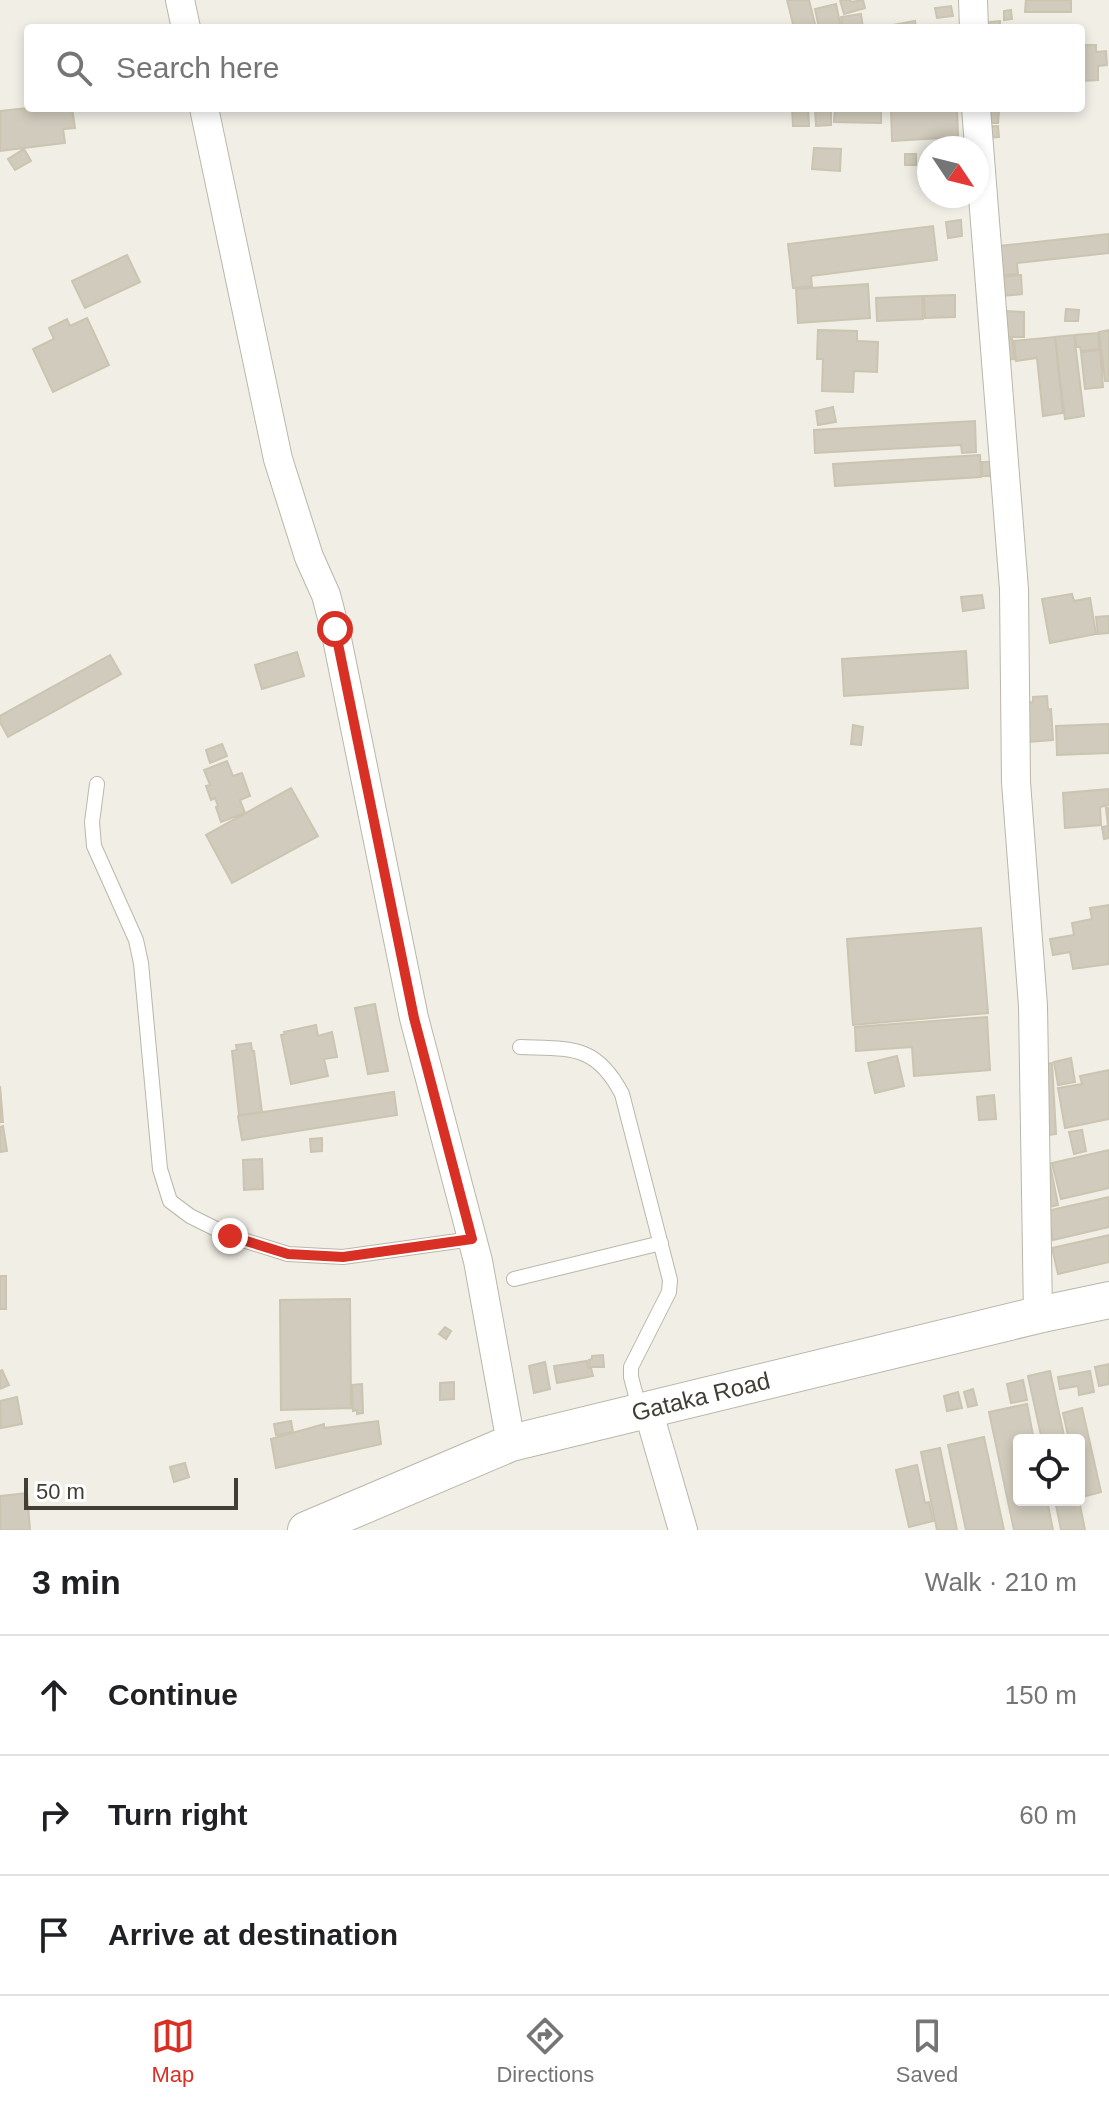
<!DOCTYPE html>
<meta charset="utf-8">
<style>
:root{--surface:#fff;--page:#f6f6f6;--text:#202124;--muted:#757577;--line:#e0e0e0;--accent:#d93025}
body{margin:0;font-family:Arial,sans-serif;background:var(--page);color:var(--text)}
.controls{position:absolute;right:24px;bottom:24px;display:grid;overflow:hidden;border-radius:8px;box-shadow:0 4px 12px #0003}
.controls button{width:72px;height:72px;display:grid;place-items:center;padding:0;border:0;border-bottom:2px solid var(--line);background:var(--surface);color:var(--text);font:40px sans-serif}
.compass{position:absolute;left:917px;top:136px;width:72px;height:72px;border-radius:50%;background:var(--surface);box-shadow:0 4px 12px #0003;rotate:125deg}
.scale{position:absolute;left:24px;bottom:20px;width:214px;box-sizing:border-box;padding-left:8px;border:4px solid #413f35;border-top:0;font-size:22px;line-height:28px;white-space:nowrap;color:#413f35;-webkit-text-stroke:6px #fff;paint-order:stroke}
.stop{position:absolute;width:24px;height:24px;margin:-18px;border:6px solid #d93025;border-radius:50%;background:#fff}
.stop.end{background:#d93025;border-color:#fff;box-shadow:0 2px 8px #0008}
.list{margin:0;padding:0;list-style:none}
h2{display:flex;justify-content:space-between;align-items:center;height:104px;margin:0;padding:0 32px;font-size:34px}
h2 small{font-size:26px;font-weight:400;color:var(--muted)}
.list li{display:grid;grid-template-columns:52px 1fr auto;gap:24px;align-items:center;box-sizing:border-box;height:120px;padding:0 32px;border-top:2px solid var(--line)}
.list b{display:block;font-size:30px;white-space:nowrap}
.list em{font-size:26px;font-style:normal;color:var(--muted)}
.icon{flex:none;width:44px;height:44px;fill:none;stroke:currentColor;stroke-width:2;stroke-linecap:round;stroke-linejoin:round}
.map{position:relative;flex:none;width:1109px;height:1530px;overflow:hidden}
.search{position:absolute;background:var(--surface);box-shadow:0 4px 12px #0003;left:24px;right:24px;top:24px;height:88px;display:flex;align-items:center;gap:20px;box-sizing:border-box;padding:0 28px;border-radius:8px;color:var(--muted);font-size:30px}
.sheet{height:464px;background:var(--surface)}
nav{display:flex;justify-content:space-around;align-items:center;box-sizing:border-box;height:112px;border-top:2px solid var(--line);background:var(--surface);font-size:22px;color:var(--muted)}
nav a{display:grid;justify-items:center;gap:4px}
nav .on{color:var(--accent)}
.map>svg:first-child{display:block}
</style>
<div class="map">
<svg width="1109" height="1530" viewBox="0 0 1109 1530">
<rect width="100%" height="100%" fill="#f0eee5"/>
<!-- building -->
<path fill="#d0cbbc" stroke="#cac4b0" stroke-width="2" d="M 787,0 L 809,0 L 816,28 L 794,28 Z
M 840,0 L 850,0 L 851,2 L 863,0 L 865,8 L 844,14 Z
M 1026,0 L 1071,0 L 1071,12 L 1025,12 Z
M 836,4 L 841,28 L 819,28 L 815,9 Z
M 951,6 L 953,16 L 937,18 L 935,8 Z
M 1011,10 L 1012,19 L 1004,20 L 1004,11 Z
M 861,14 L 863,28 L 843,28 L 841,17 Z
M 915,21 L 916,28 L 877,28 Z
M 1000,21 L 1000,28 L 980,28 L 980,23 Z
M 1081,45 L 1096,45 L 1096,52 L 1106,51 L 1107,65 L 1098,66 L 1098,80 L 1081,81 Z
M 28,108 L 72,108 L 75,128 L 63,129 L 65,143 L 0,151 L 0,111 Z
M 792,108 L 808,108 L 809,126 L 793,126 Z
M 815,108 L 831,108 L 831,125 L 816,126 Z
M 835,108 L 881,108 L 881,123 L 834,122 Z
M 891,108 L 957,108 L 958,137 L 892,141 Z
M 985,110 L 999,110 L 998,123 L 985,123 Z
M 998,126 L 999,137 L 985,138 L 983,127 Z
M 814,148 L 841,149 L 840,171 L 812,169 Z
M 24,149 L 31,161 L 15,170 L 8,159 Z
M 905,154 L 916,154 L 916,165 L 905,165 Z
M 961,220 L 962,236 L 948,238 L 946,222 Z
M 933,226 L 937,260 L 811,276 L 812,286 L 793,288 L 788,244 Z
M 1109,234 L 1109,253 L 1017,263 L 1018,274 L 1001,275 L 999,246 Z
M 127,255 L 140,282 L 85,308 L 72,281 Z
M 1021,275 L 1022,294 L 1003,296 L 1001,277 Z
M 868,284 L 870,318 L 798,323 L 796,289 Z
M 955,295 L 955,317 L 925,318 L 924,296 Z
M 922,296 L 923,319 L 877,321 L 876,298 Z
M 1066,309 L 1079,310 L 1078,321 L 1065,321 Z
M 1004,311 L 1024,312 L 1024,337 L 1003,337 Z
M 87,318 L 109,365 L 53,392 L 33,349 L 54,339 L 49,328 L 67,319 L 70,326 Z
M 818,330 L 857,331 L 857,341 L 878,342 L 877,372 L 854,371 L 853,392 L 822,391 L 823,359 L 817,359 Z
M 1109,330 L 1109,381 L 1105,381 L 1099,332 Z
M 1098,333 L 1099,349 L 1081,351 L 1080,347 L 1076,347 L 1075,335 Z
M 1074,335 L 1084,416 L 1065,419 L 1055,337 Z
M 1055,337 L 1063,413 L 1043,416 L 1037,358 L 1016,361 L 1014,341 Z
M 1012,338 L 1014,359 L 1002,360 L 1001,339 Z
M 1100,350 L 1103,387 L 1085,389 L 1081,352 Z
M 833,407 L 836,422 L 818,425 L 816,411 Z
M 975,421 L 976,452 L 962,453 L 961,445 L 815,453 L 814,430 Z
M 980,455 L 981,477 L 835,486 L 833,464 Z
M 982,462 L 990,462 L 991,476 L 982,476 Z
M 1072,594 L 1074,601 L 1090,598 L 1096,634 L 1050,643 L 1042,599 Z
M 982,595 L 984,608 L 963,611 L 961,597 Z
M 1109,616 L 1109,633 L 1098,634 L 1096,617 Z
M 966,651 L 968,688 L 844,696 L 842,659 Z
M 297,652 L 304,676 L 262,689 L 255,665 Z
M 110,655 L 121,674 L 8,737 L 0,722 L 0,716 Z
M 1047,696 L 1048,710 L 1051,709 L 1053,740 L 1028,742 L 1025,703 L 1033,702 L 1033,697 Z
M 1109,724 L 1109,753 L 1057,755 L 1056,726 Z
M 853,725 L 863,727 L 861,745 L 851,744 Z
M 222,744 L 227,756 L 210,763 L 206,750 Z
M 227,761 L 233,776 L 242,773 L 250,796 L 240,800 L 245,813 L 221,822 L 216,807 L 218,806 L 215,798 L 211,800 L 206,786 L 210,785 L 204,770 Z
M 291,788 L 318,836 L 232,883 L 206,835 Z
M 1109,789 L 1109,805 L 1100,807 L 1101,825 L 1065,828 L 1063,793 Z
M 1106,808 L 1109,808 L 1109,838 L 1104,839 L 1102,827 L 1108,826 Z
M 1109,905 L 1109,964 L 1073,969 L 1070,952 L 1053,955 L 1050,939 L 1074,935 L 1072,923 L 1092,919 L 1090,908 Z
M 981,928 L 988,1013 L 853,1025 L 847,939 Z
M 375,1004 L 388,1071 L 368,1074 L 355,1008 Z
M 987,1017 L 990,1070 L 914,1076 L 912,1047 L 856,1051 L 855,1027 Z
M 316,1025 L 318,1036 L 332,1032 L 337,1057 L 324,1059 L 328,1076 L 291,1084 L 281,1035 L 285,1034 L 284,1032 Z
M 251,1043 L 252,1051 L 254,1051 L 262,1112 L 239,1115 L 232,1051 L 237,1050 L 236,1045 Z
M 897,1056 L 904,1086 L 875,1093 L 868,1063 Z
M 1071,1058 L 1075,1082 L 1058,1085 L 1054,1062 Z
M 1052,1063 L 1056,1134 L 1042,1136 L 1035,1065 Z
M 1109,1070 L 1109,1119 L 1065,1128 L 1058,1088 L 1082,1084 L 1080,1076 Z
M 0,1086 L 3,1122 L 0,1122 Z
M 394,1092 L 397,1115 L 242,1140 L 238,1116 Z
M 994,1095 L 996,1119 L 979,1120 L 977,1097 Z
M 3,1126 L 7,1151 L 0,1152 L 0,1127 Z
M 1082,1130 L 1086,1151 L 1074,1154 L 1069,1132 Z
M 322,1138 L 322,1151 L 311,1152 L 310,1139 Z
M 1109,1150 L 1109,1188 L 1061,1199 L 1052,1163 Z
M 262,1159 L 263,1189 L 244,1190 L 243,1160 Z
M 1050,1164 L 1058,1205 L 1045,1208 L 1036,1167 Z
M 1109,1197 L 1109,1227 L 1053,1240 L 1047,1211 Z
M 1109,1235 L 1109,1262 L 1058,1274 L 1052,1248 Z
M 0,1276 L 6,1276 L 6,1309 L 0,1309 Z
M 350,1299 L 351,1408 L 281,1410 L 280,1300 Z
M 445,1327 L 451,1331 L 446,1339 L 439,1334 Z
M 603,1355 L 604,1367 L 590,1367 L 589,1360 L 592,1359 L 592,1356 Z
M 587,1361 L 588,1368 L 591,1368 L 593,1376 L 557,1383 L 554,1366 Z
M 545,1362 L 550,1389 L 534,1393 L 529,1366 Z
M 1109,1364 L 1109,1384 L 1099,1386 L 1095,1367 Z
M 2,1370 L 9,1385 L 0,1389 L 0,1371 Z
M 1050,1371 L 1065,1440 L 1042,1440 L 1028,1376 Z
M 1090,1371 L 1094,1392 L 1079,1395 L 1078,1386 L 1060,1389 L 1058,1377 Z
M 1023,1380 L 1027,1400 L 1011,1403 L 1007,1384 Z
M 454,1382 L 454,1399 L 440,1400 L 440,1383 Z
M 362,1384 L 363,1413 L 357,1414 L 357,1410 L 353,1411 L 352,1385 Z
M 973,1389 L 977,1405 L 968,1407 L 964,1392 Z
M 958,1392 L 962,1408 L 947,1411 L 944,1396 Z
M 17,1397 L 22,1424 L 1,1428 L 0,1401 Z
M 1027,1404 L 1034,1440 L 1019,1440 L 1019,1500 L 1047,1500 L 1053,1530 L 1014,1530 L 989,1412 Z
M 1082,1408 L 1101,1492 L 1082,1497 L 1079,1483 L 1079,1440 L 1069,1440 L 1063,1413 Z
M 291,1421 L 293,1432 L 276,1435 L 274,1424 Z
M 378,1421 L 381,1444 L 276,1468 L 271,1439 L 324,1424 L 324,1428 Z
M 984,1437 L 1004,1530 L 966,1530 L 948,1445 Z
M 940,1448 L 957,1530 L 937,1530 L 921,1452 Z
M 185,1463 L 189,1477 L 174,1482 L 170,1467 Z
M 917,1465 L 925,1503 L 929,1502 L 933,1521 L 909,1527 L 896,1470 Z
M 27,1493 L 30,1530 L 0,1530 L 0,1496 Z
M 1055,1500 L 1079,1500 L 1085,1530 L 1061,1530 Z"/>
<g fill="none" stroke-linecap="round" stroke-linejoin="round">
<defs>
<path id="service" d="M 97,784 L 92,822 L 94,846 L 136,940 L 141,963 L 160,1169 L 170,1201 L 190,1216 L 230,1236 L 288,1254 L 343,1257 L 472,1239
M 520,1047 C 571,1049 596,1044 622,1094 L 670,1280 L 669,1292 L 631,1367 L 631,1377 L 640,1411
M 514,1279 L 661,1243"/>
<path id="minor" d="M 180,0 L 186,28
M 973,0 L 974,28
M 204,108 L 278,459 L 309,557 L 326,595 L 335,629 L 414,1018 L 478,1261 L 511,1443
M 976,108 L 1014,589 L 1016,782 L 1033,1006 L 1038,1315
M 648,1410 L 683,1530"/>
<g id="tertiary">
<path id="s1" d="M 306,1530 L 511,1443 L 1038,1315 L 1109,1300"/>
</g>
</defs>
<!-- service casing -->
<use href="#service" stroke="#bab7a9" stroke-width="16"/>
<!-- minor casing -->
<use href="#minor" stroke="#bab7a9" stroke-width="30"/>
<!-- tertiary casing -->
<use href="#tertiary" stroke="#bab7a9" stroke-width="38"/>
<!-- service -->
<use href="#service" stroke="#fff" stroke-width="14"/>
<!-- minor -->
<use href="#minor" stroke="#fff" stroke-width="28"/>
<!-- tertiary -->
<use href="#tertiary" stroke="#fff" stroke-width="36"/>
</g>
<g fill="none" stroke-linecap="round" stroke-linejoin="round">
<!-- route -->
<path stroke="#d93025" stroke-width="10" d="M 230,1236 L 288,1254 L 343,1257 L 472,1239 L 414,1018 L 335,629"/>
</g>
<g text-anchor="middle" stroke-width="6" stroke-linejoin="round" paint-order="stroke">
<!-- street labels -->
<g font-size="24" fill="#413f35" stroke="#fff">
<text dy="8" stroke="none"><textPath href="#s1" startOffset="418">Gataka Road</textPath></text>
</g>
</g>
</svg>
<div class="controls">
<button><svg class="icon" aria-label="locate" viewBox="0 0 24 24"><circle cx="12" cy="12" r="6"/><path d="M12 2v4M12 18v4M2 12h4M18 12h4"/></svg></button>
</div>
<svg class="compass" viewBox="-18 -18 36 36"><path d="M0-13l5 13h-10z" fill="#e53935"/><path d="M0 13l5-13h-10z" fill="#757577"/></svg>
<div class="scale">50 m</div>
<div class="stop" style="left:335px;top:629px"></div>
<div class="stop end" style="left:230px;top:1236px"></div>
<div class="search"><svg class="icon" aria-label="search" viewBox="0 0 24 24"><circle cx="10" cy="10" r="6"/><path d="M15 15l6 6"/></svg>Search here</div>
</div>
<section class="sheet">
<h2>3 min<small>Walk · 210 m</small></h2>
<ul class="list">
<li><svg class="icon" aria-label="ahead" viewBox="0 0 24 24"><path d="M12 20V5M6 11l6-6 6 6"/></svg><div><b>Continue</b></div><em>150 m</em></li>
<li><svg class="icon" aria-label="right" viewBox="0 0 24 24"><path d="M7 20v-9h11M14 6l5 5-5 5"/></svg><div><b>Turn right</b></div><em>60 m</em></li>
<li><svg class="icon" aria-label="arrive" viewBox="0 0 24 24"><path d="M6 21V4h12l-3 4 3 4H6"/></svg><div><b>Arrive at destination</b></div></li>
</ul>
</section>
<nav>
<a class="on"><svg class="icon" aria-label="map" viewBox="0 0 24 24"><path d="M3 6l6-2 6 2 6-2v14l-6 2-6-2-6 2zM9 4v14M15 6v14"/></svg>Map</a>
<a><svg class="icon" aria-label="directions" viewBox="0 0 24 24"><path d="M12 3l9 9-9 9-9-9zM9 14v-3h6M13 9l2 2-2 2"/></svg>Directions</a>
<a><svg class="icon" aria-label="saved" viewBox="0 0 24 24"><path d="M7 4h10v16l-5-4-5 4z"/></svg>Saved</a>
</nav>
